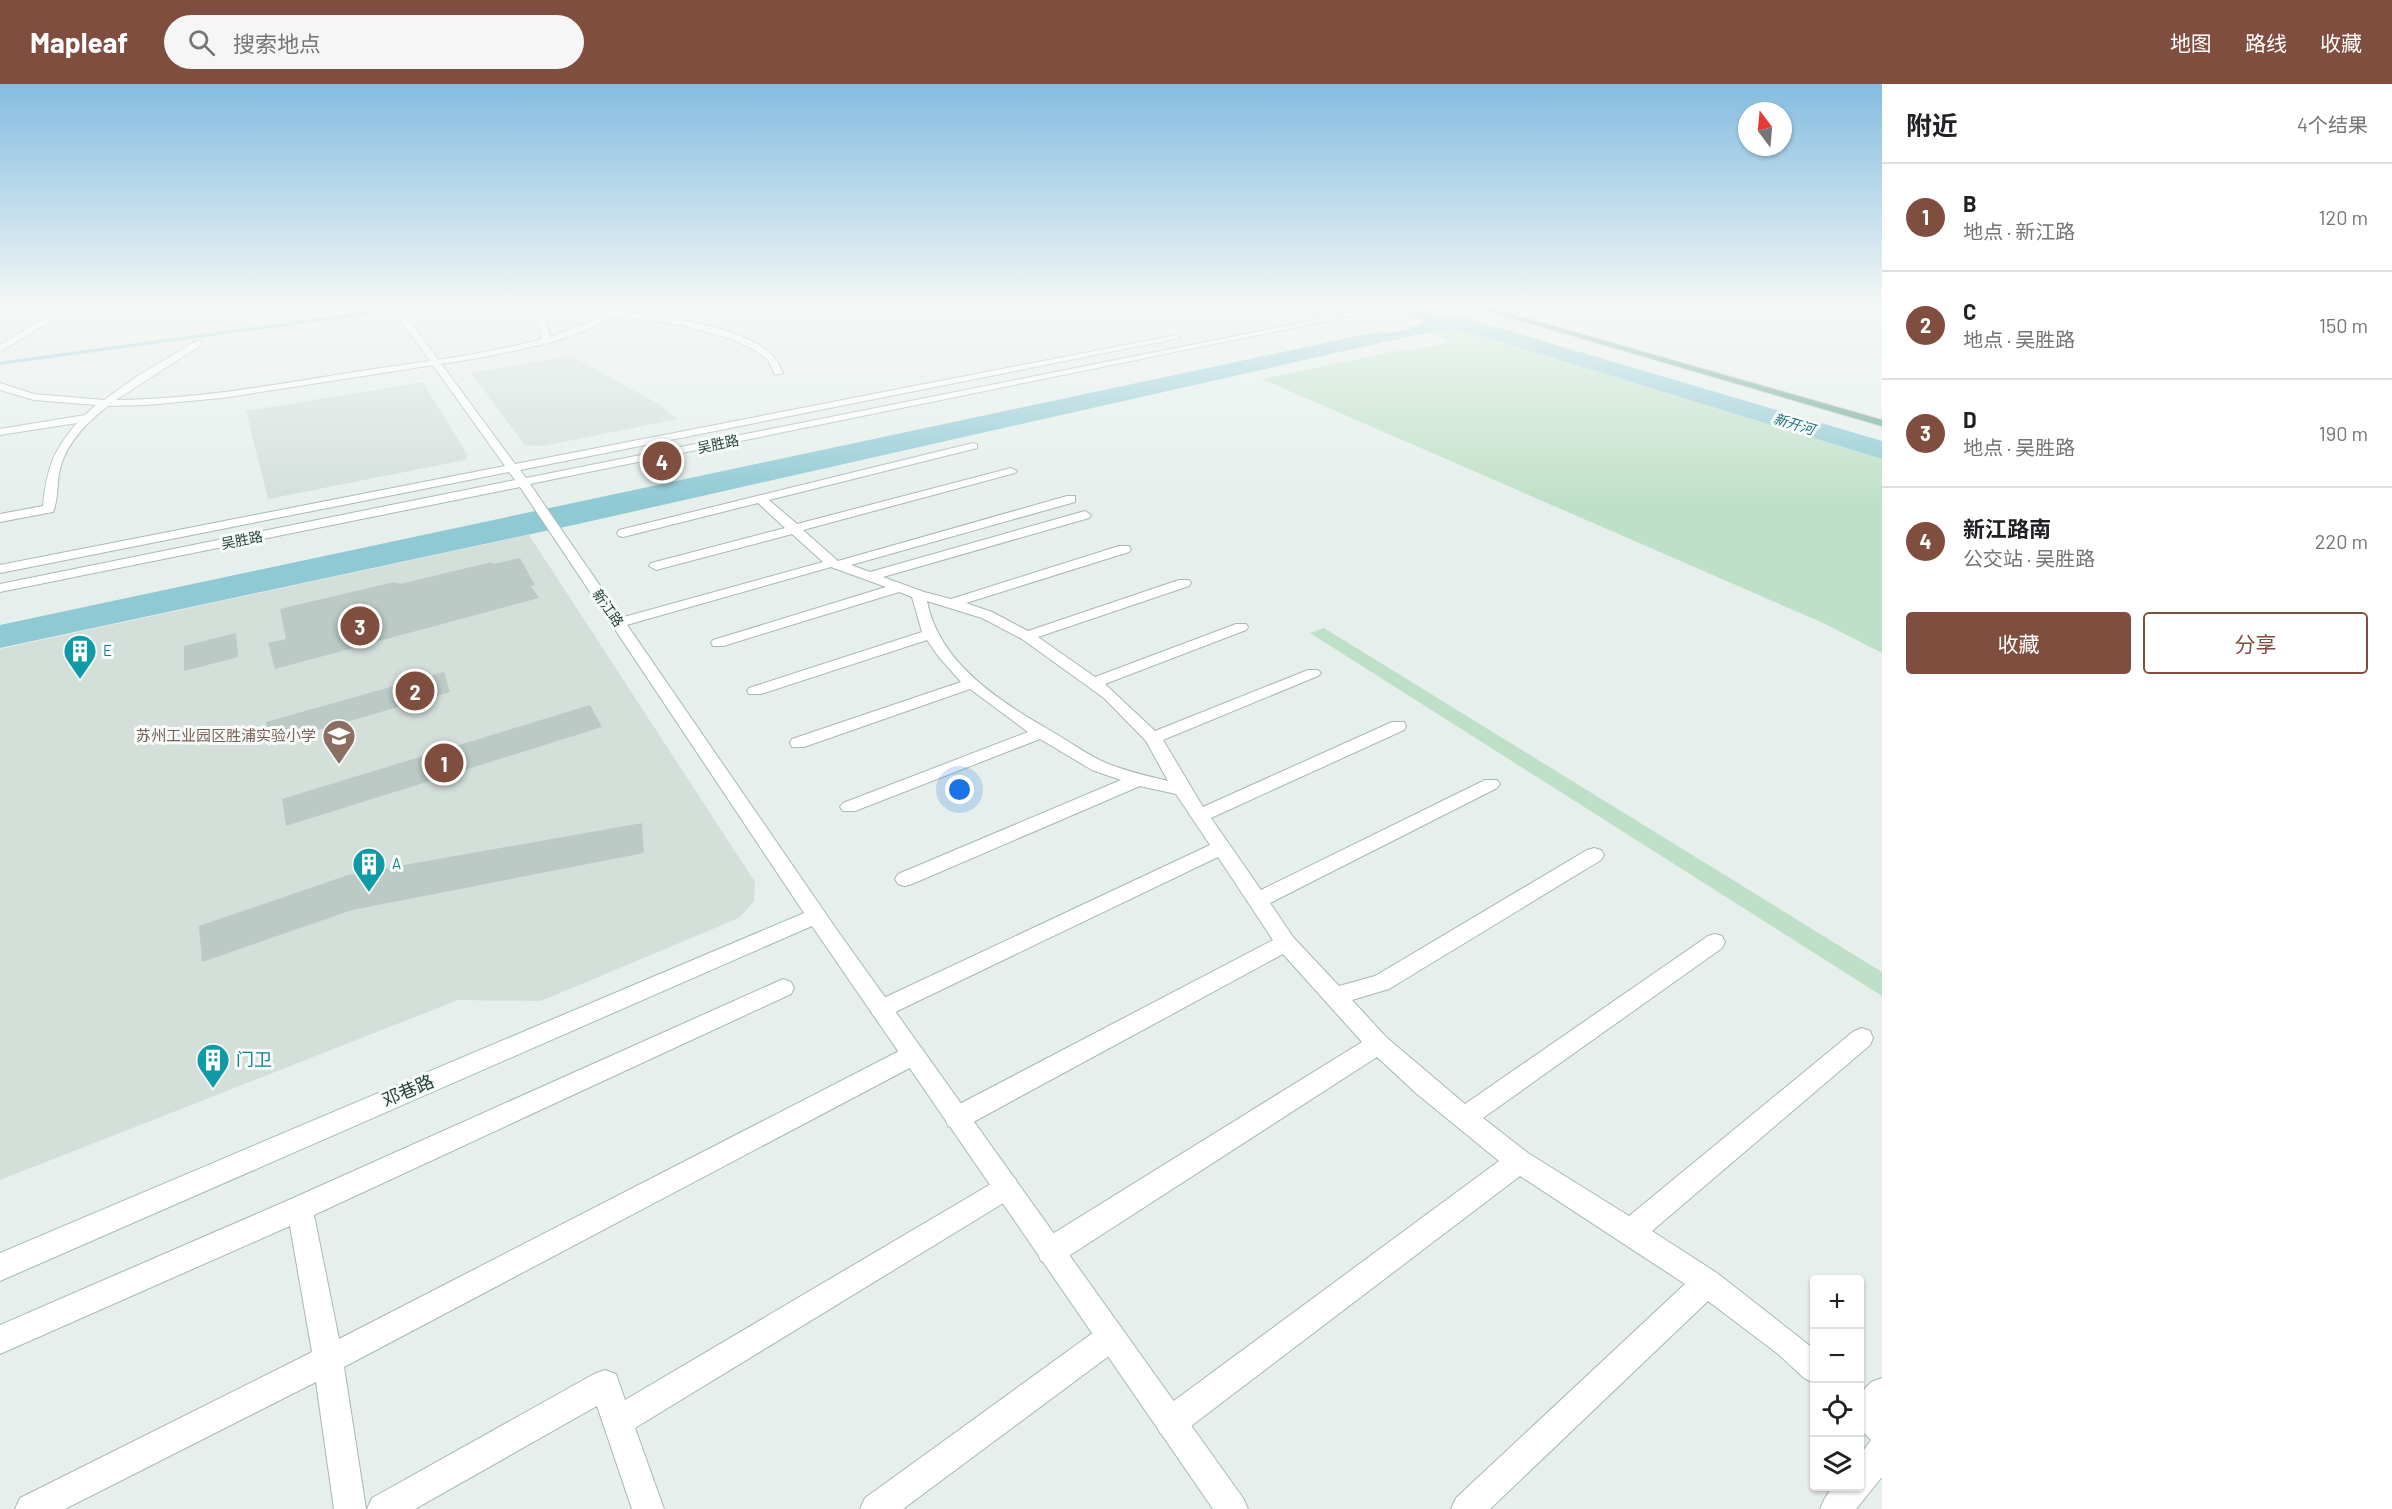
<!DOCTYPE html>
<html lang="zh">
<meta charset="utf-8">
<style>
:root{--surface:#fff;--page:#f6f6f6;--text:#202124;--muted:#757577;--line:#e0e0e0;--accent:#7f4e3f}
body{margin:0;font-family:Barlow,"Noto Sans SC",sans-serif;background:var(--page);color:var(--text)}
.controls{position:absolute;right:18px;bottom:18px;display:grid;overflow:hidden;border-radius:6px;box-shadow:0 2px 4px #0004}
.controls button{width:54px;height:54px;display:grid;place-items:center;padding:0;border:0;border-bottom:2px solid var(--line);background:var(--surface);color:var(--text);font:30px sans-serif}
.compass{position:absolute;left:1738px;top:18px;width:54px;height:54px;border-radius:50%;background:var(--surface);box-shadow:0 2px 4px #0004;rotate:344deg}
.you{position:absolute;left:960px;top:706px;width:21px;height:21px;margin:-15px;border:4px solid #fff;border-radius:50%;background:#1a73e8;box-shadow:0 0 0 9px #1a73e833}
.badge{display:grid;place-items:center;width:39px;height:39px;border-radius:50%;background:var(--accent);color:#fff;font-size:20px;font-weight:700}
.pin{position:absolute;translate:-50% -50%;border:3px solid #fff;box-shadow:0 2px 6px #0006}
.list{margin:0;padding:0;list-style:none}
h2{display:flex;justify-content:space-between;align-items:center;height:78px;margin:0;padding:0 24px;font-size:26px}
h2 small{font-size:20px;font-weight:400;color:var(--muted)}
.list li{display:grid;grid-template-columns:39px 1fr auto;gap:18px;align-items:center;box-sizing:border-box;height:108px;padding:0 24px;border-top:2px solid var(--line)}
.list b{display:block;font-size:22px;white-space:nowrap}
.list p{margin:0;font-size:20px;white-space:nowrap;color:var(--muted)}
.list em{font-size:20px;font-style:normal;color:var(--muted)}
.actions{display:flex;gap:12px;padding:18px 24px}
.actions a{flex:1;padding:14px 0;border:2px solid var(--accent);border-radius:6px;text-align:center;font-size:21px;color:var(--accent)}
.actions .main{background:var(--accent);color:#fff}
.icon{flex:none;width:33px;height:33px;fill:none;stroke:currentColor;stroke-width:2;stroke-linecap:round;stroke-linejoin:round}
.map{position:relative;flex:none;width:1882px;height:1425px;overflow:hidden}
header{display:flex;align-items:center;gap:36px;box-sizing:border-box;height:84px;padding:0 30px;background:var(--accent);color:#fff}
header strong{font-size:28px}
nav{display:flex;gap:33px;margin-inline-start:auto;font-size:21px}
.search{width:420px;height:54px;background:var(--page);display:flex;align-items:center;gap:15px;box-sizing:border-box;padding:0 21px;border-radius:33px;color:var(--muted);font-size:22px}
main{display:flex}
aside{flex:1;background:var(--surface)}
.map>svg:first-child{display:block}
</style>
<header>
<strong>Mapleaf</strong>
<div class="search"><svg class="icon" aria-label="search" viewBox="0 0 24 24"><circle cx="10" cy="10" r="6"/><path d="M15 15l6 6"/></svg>搜索地点</div>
<nav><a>地图</a><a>路线</a><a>收藏</a></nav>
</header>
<main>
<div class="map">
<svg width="1882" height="1425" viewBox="0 0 1882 1425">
<rect width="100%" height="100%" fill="#e6efeb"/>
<!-- built -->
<path fill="#d4dfda" d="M 571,272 L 657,319 L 678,335 L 543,362 L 525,361 L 471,289 Z
M 423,298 L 468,372 L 465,376 L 268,415 L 246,327 Z
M 529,451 L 755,798 L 754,817 L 739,834 L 541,917 L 458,916 L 0,1096 L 0,565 Z"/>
<!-- green -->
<path fill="#bfe0c8" d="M 1449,246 L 1465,247 L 1882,375 L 1882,569 L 1823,539 L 1262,295 L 1407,265 L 1412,266 L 1452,258 L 1431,249 Z
M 1324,544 L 1882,888 L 1882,912 L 1310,549 Z"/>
<!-- water -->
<path fill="#8ec9d4" d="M 1386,221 C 1412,221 1433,234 1458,232 L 1882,357 L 1882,375 L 1465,247 L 1449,246 L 1420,250 L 578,440 L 0,564 L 0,541 L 1381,247 L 1387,249 L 1409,246 L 1409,243 L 1425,238 L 1408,230 L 1412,229 Z
M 371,227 L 372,230 L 0,281 L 0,278 L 5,277 Z"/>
<!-- building -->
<path fill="#bbcac4" d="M 520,474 L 535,501 L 531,502 L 539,514 L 275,585 L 268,559 L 286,555 L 280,525 L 394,498 L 400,500 L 492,478 L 493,480 Z
M 236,549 L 238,573 L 184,587 L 184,562 Z
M 444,588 L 450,608 L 270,660 L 266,638 Z
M 590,621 L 602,643 L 286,742 L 282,715 Z
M 642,739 L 644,769 L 352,826 L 202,878 L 199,842 L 348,791 Z"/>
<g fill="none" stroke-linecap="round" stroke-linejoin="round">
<defs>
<path id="street" d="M 76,221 L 86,221 L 36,246 L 0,268 L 0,261 L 30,242 Z
M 242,221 L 250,221 L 247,230 L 243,232 L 239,230 Z
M 534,221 L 542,221 L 550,253 L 590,238 L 625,221 L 635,221 L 625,228 C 664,232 747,243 774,273 C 778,277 780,284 783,289 L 775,291 L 768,276 L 753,265 L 731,255 L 682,241 L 617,232 L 586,246 L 549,259 L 485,273 L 222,314 L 146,321 L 108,322 C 86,339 64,361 59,390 C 57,402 58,417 53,428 L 0,438 L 0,430 L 43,422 C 47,385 52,368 77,339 L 0,351 L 0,345 L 85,331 L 96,321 L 34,316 L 0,306 L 0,299 L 34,310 L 104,316 L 136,293 L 198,256 L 201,257 L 201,261 L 116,316 C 199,315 280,300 361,287 C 422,278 483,271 542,255 Z
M 973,359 L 977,360 L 977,364 L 769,416 L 797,440 L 1011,384 L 1017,387 L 1015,389 L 803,446 L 838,477 L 1067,412 L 1075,412 L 1075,418 L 851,481 L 870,488 L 1085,427 L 1091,431 L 1089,434 L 883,493 L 924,508 L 951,515 L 1119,462 L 1129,462 L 1131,465 L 1129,468 L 966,519 L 992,528 L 1028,547 L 1179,496 L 1189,496 L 1191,499 L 1189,502 L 1038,553 L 1095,593 L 1236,540 L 1246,540 L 1248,543 L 1246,546 L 1105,600 L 1155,647 L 1308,586 L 1318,586 L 1321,589 L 1318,592 L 1163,656 L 1203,723 L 1392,638 L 1404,638 L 1406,642 L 1404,646 L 1211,734 L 1261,806 L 1485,696 L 1497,696 L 1500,700 L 1497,704 L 1270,819 L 1293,853 L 1339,902 L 1375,892 L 1587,766 L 1594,764 L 1601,766 L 1604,771 L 1601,776 L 1389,905 L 1352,916 L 1386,953 L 1465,1020 L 1708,852 L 1715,850 L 1722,852 L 1725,858 L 1722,864 L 1483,1034 L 1528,1069 L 1629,1132 L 1854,947 L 1862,944 L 1870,947 L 1873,954 L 1870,961 L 1652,1147 L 1717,1189 L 1814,1265 L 1814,1299 L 1804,1294 L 1778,1270 L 1708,1217 L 1490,1425 L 1451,1425 L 1456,1414 L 1685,1200 L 1520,1092 L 1182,1349 L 1171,1353 L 1160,1349 L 1156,1338 L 1160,1327 L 1499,1077 L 1417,1010 L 1377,973 L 1061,1177 L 1051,1180 L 1041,1177 L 1037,1167 L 1041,1157 L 1362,958 L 1283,870 L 966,1042 L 957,1045 L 948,1042 L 945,1034 L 948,1026 L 1273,856 L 1218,773 L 889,931 L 881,934 L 873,931 L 870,925 L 873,919 L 1210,761 L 1176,710 L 1140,702 L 912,800 L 905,802 L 898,800 L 895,795 L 898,790 L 1121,696 L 1092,686 L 1040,655 L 855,727 L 843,727 L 840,723 L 843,719 L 1028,648 L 970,605 L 804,663 L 792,663 L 790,659 L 792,655 L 961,598 L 938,572 L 927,556 L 761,610 L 749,610 L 747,607 L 749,604 L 922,548 L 912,513 L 899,508 L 723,562 L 713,562 L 711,559 L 713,556 L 886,503 L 831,483 L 623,542 L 618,543 L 611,539 L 613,536 L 823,478 L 792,450 L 656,486 L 649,482 L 651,479 L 785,444 L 758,419 L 623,453 L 619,452 L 617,449 L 619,446 ZM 927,517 L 982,534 L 1022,555 L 1104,614 L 1146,657 L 1168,697 C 1147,692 1126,687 1106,679 C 1090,672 1074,661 1058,651 C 1006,621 939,582 927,517 Z
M 783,895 L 791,898 L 794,904 L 791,910 L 314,1131 L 339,1255 L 905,964 L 913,961 L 921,964 L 925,971 L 921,978 L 344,1283 L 366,1425 L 334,1425 L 316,1298 L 65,1425 L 15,1425 L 20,1414 L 312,1268 L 290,1142 L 0,1270 L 0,1241 L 291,1115 Z
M 1006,1091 L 1015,1094 L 1019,1103 L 1015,1112 L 635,1344 L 664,1425 L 632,1425 L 597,1322 L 415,1425 L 367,1425 L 372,1414 L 594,1290 L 605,1286 L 616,1290 L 625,1316 Z
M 1111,1239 L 1121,1243 L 1125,1253 L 1121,1263 L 903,1425 L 860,1425 L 865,1414 L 1101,1243 Z
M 1882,1294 L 1882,1393 L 1856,1425 L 1820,1425 L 1825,1414 L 1833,1402 L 1860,1402 L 1860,1371 L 1871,1356 L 1860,1345 L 1860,1310 L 1871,1298 Z"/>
<path id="secondary" d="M 390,221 L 398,221 L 515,380 L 1176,251 L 1180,254 L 520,386 L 526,394 L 1390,221 L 1405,221 L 530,400 L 837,846 L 1243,1414 L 1248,1425 L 1213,1425 L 812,842 L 0,1197 L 0,1169 L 804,829 L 520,403 L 0,508 L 0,500 L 515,396 L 509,388 L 0,489 L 0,481 L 505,382 Z"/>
<path id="primary" d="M 1467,221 L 1479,221 L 1882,336 L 1882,342 Z"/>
</defs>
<!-- street casing -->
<use href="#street" stroke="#a8b8b2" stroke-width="2"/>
<!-- secondary casing -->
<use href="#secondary" stroke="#a4bbb3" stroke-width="2"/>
<!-- primary casing -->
<use href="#primary" stroke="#c2cac8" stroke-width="2"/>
<!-- street -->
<use href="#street" fill="#fff" fill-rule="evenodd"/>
<!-- secondary -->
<use href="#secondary" fill="#fff" fill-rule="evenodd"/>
<!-- primary -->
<use href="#primary" fill="#6aa596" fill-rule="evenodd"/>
</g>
<!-- sky -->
<linearGradient id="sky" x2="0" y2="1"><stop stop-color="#84bce0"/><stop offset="0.53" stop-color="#f4f8f6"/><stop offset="1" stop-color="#f4f8f6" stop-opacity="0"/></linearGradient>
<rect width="1882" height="420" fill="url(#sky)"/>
<!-- icons -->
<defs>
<symbol id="building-pin" viewBox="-11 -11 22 30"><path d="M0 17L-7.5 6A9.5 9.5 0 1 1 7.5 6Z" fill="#0f9aa8" stroke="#f7fbf9"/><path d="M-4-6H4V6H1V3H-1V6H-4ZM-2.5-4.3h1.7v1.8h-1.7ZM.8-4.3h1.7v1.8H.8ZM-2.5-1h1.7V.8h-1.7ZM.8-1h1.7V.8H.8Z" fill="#fff"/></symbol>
<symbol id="school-pin" viewBox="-11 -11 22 30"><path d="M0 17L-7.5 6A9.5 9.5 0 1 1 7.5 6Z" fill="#8d6e63" stroke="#f7fbf9"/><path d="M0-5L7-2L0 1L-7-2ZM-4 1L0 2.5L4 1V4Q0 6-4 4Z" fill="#fff"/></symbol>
</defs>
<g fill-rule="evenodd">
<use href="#building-pin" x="61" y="548" width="38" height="52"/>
<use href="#school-pin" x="320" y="633" width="38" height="52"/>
<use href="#building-pin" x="350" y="761" width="38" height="52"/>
<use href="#building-pin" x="194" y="957" width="38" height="52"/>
</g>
<g text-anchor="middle" stroke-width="6" stroke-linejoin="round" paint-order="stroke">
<!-- far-water labels -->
<g font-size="14" font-style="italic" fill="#1c6f80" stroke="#f7fbf9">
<text transform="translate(1794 340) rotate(17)" y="5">新开河</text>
</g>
<!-- far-street labels -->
<g font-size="14" fill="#24423a" stroke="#f7fbf9">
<text transform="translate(718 360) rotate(-12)" y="5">吴胜路</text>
<text transform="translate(242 456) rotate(-11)" y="5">吴胜路</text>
<text transform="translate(608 524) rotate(55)" y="5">新江路</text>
</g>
<!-- culture labels -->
<g font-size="15" fill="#0d838f" stroke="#f7fbf9" text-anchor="start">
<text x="103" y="572">E</text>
<text x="392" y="785">A</text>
</g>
<!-- education labels -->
<g font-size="15" fill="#785e54" stroke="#f7fbf9" text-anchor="end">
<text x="316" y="657">苏州工业园区胜浦实验小学</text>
</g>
<!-- near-culture labels -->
<g font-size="18" fill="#0d838f" stroke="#f7fbf9" text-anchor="start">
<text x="236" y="982">门卫</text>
</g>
<!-- near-street labels -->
<g font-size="18" fill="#24423a" stroke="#f7fbf9">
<text transform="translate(408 1007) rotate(-23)" y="6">邓巷路</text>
</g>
</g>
</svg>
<div class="controls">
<button>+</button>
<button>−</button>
<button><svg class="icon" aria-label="locate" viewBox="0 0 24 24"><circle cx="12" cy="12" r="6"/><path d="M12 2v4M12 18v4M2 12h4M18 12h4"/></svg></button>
<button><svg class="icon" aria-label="layers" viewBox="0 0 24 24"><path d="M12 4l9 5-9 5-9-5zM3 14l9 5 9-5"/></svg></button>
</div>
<svg class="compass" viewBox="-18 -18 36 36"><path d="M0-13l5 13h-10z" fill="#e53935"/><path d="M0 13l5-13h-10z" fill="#757577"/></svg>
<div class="you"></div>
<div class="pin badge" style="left:444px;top:679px">1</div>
<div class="pin badge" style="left:415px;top:607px">2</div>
<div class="pin badge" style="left:360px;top:542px">3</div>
<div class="pin badge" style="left:662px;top:377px">4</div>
</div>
<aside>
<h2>附近<small>4个结果</small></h2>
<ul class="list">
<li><span class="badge">1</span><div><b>B</b><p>地点 · 新江路</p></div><em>120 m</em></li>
<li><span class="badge">2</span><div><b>C</b><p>地点 · 吴胜路</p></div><em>150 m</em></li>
<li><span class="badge">3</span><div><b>D</b><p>地点 · 吴胜路</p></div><em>190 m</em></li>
<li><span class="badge">4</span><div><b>新江路南</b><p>公交站 · 吴胜路</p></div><em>220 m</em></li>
</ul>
<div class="actions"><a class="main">收藏</a><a>分享</a></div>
</aside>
</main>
